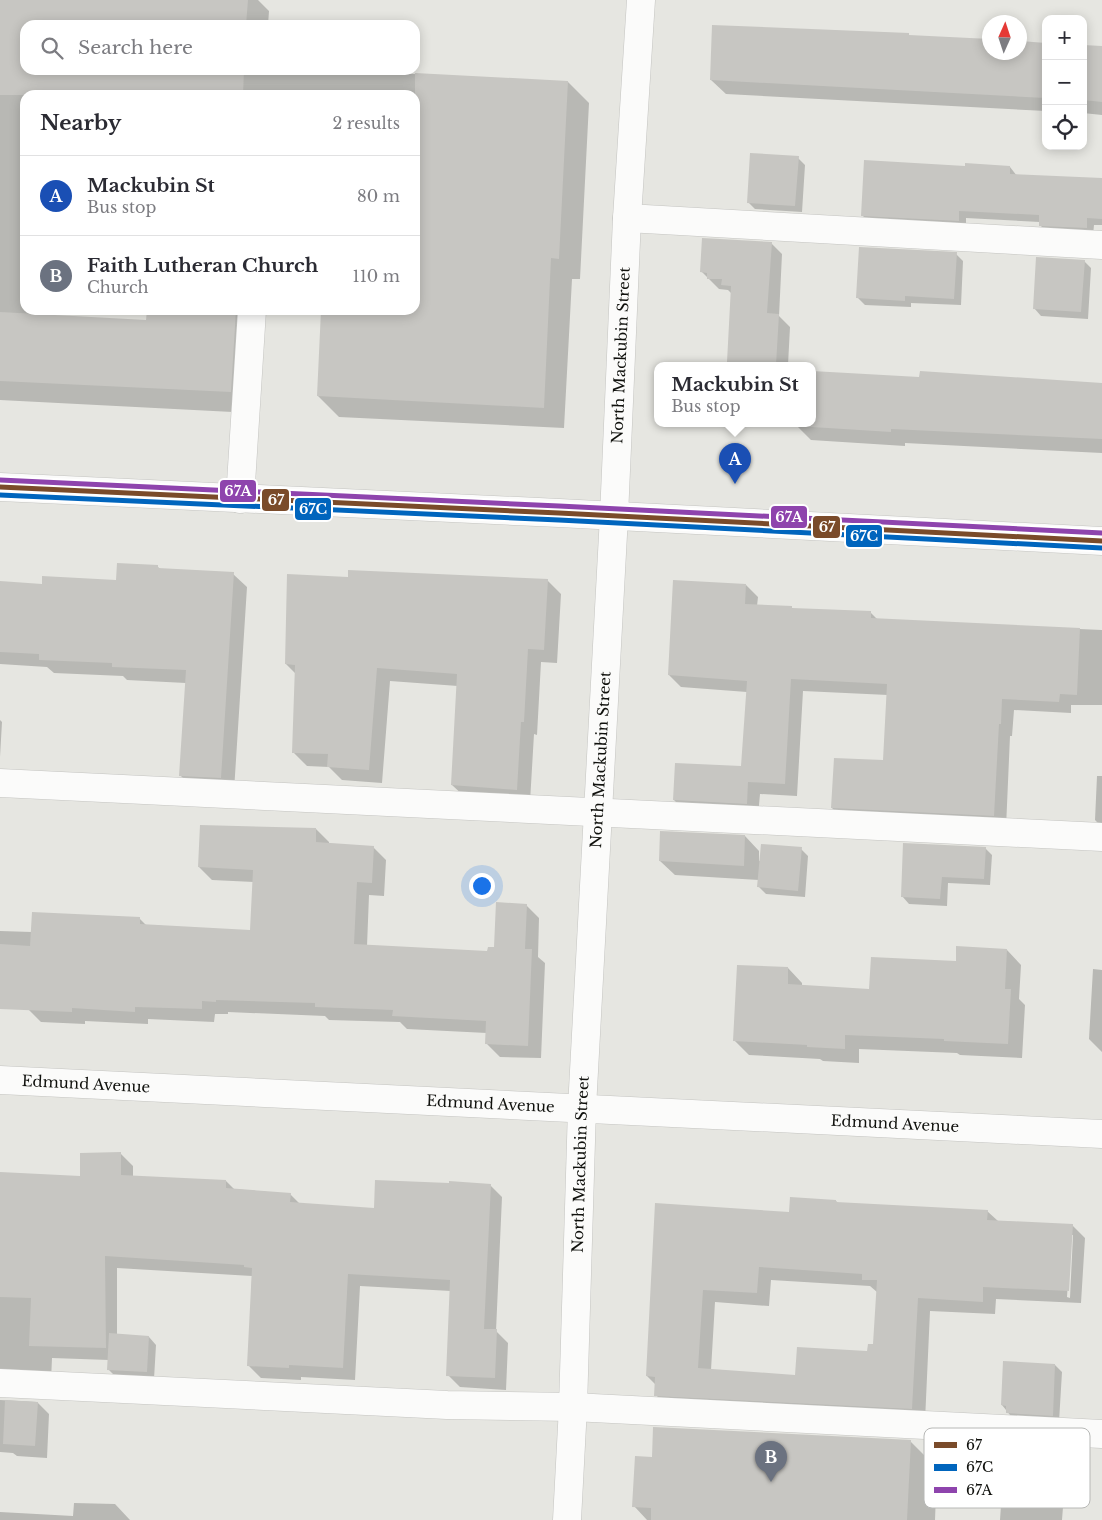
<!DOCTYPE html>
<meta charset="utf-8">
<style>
:root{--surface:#fff;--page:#f2f2f3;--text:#2b2b33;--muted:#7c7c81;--line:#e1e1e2;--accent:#ea580c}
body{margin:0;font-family:"Libre Baskerville",serif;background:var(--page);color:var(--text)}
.controls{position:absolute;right:15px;top:15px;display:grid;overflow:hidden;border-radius:10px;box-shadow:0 2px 12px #0003}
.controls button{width:45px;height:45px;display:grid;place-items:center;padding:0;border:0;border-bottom:1px solid var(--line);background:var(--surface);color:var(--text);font:25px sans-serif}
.compass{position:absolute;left:982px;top:15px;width:45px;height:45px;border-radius:50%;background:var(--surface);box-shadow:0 2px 12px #0003;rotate:3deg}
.you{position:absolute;left:481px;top:885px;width:18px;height:18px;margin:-12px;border:4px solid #fff;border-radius:50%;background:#1a73e8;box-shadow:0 0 0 8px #1a73e833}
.badge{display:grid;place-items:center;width:32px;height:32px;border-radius:50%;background:var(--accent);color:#fff;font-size:16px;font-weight:700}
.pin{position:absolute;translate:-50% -41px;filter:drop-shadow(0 1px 2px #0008)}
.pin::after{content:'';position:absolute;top:26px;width:18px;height:15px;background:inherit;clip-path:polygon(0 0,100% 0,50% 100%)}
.popup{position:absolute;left:654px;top:362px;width:162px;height:65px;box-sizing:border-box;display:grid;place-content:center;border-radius:10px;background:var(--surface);filter:drop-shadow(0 1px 4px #0005);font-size:16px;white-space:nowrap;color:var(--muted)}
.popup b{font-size:19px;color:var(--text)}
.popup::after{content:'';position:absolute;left:50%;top:100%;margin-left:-10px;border:10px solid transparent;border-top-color:var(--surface)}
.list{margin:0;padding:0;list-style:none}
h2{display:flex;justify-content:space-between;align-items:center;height:65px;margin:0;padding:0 20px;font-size:21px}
h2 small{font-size:16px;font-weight:400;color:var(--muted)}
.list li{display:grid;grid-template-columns:32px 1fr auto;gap:15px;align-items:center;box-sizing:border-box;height:80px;padding:0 20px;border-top:1px solid var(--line)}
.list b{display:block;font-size:19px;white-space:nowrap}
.list p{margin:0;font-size:16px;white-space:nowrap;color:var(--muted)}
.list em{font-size:16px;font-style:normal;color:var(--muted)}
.icon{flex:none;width:28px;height:28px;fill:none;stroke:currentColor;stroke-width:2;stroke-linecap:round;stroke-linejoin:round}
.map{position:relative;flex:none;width:1102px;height:1520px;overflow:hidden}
.search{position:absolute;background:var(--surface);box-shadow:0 2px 12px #0003;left:20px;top:20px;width:400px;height:55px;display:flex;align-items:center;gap:12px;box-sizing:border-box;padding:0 18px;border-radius:15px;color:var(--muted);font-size:19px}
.panel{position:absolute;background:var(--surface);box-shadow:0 2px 12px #0003;left:20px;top:90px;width:400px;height:225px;border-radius:15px}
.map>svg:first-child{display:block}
</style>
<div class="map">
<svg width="1102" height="1520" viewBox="0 0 1102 1520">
<rect width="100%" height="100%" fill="#e6e6e1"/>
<!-- shadow -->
<path fill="#0003" fill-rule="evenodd" d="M 0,0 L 258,0 L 269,11 L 268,25 L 25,25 L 25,70 L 337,70 L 568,82 L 589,103 L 580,279 L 572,279 L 564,428 L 339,417 L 318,396 L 322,310 L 415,310 L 415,95 L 25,95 L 25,310 L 39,310 L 39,316 L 148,321 L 148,310 L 262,310 L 252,413 L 0,400 Z
M 910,36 L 990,52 L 1020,52 L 1020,42 L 1046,44 L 1046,111 L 726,94 L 711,80 Z
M 1083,46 L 1102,47 L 1102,115 L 1083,113 Z
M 798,158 L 805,165 L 802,212 L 755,209 L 748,202 Z
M 966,167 L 1010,167 L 1017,176 L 1102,179 L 1102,225 L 1094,225 L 1093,235 L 1047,232 L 1040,225 L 1040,222 L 966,218 L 966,228 L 869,222 L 862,215 Z
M 771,243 L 782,254 L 779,316 L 790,327 L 788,365 L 732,365 L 728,362 L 732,294 L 728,290 L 719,289 L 701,271 Z
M 956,254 L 963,261 L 961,305 L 911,303 L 911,307 L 865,305 L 858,298 Z
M 1084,261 L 1091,268 L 1088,319 L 1041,316 L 1034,308 Z
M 921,378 L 1102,384 L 1102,453 L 905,443 L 905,446 L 811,440 L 797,426 L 797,423 L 812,423 Z
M 157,566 L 161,570 L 233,574 L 247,587 L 234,791 L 194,789 L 181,776 L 186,683 L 127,680 L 123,676 L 54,673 L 47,667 L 0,664 L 0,583 L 43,585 L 118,581 Z
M 349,578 L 547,580 L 561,594 L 557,663 L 541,662 L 537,735 L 534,734 L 530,802 L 466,798 L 452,785 L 458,686 L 390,681 L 382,783 L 342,780 L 329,767 L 307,766 L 294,753 L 296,674 L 286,664 Z
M 746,585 L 758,597 L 757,606 L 792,608 L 794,609 L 870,612 L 878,620 L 1102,630 L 1102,705 L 1071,705 L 1071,713 L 1014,710 L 1012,736 L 1010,736 L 1006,828 L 844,820 L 832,808 L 884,762 L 888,695 L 803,691 L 797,796 L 760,794 L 758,816 L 686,812 L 674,800 L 743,767 L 747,692 L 681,687 L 669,675 Z
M 0,720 L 2,722 L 0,757 Z
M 1097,776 L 1102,776 L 1102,827 L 1095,820 Z
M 316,829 L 329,842 L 329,844 L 373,847 L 386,860 L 384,896 L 369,895 L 367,946 L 489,952 L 495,948 L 526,905 L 539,918 L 538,957 L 545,963 L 541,1058 L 500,1057 L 487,1044 L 487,1033 L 407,1029 L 400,1022 L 329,1020 L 325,1016 L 228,1012 L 228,1014 L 215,1014 L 214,1022 L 148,1019 L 148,1024 L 85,1021 L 85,1024 L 41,1022 L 28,1009 L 0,1006 L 0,931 L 32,932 L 139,918 L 146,925 L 251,931 L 254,882 L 212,880 L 199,867 Z
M 745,836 L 759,851 L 759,861 L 801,849 L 808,856 L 805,897 L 766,894 L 759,887 L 759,880 L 675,875 L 660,861 Z
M 985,848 L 992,855 L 990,885 L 948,883 L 947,906 L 909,904 L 902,896 Z
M 1007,950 L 1021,965 L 1019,999 L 1025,1005 L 1022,1058 L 960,1055 L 957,1053 L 859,1049 L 859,1063 L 823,1061 L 820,1059 L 749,1055 L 734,1040 L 788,968 L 802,983 L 802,986 L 870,990 L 957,963 Z
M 1093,969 L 1102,970 L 1102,1052 L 1089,1039 Z
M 121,1154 L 133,1166 L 133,1177 L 226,1181 L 234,1189 L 290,1194 L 300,1204 L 375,1209 L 490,1185 L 502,1197 L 496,1331 L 508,1343 L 506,1390 L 460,1387 L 448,1375 L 451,1291 L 360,1286 L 355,1380 L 301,1377 L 301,1380 L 261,1378 L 249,1366 L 252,1276 L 117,1268 L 117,1335 L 149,1337 L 156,1345 L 154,1379 L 115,1376 L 108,1369 L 109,1360 L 52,1358 L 51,1381 L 0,1386 L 0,1173 L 82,1177 Z
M 836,1201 L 839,1204 L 987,1211 L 998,1221 L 1072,1225 L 1085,1238 L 1081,1303 L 996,1299 L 995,1314 L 930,1311 L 925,1421 L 668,1408 L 656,1395 L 656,1385 L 647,1376 L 657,1205 L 791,1213 ZM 1071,1235 L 1073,1235 L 1070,1298 L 1067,1297 ZM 771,1280 L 870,1286 L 877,1292 L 875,1346 L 869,1352 L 797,1376 L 711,1370 L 715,1302 L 769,1306 Z
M 1055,1365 L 1062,1372 L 1059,1422 L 1014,1420 L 1002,1405 Z
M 0,1400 L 37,1402 L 49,1414 L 47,1458 L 17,1456 L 13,1453 L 0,1452 Z
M 910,1441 L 937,1468 L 935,1520 L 647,1520 L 634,1506 L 653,1458 Z
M 1005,1446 L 1050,1448 L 1064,1462 L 1064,1467 L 1066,1468 L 1062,1520 L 1000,1520 Z
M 74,1503 L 115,1504 L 130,1520 L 0,1520 L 0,1512 L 73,1516 Z"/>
<!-- building -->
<path fill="#c7c6c2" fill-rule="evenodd" d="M 0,0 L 248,0 L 246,25 L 25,25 L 25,70 L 244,70 L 243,95 L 0,95 Z
M 712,25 L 909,33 L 909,35 L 990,39 L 990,52 L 1020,52 L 1020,41 L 1046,43 L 1046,98 L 710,80 Z
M 1083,45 L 1102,46 L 1102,102 L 1083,100 Z
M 415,73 L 568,81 L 559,259 L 551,258 L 544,408 L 317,396 L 321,310 L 415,310 Z
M 750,153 L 799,156 L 795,206 L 747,203 Z
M 864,160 L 965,166 L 965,163 L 1010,166 L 1010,174 L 1102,178 L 1102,219 L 1087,218 L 1087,228 L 1039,226 L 1039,215 L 959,211 L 959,221 L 861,216 Z
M 702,238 L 772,242 L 767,313 L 779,314 L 776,365 L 727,362 L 731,286 L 721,285 L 722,279 L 707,279 L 707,273 L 700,272 Z
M 859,247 L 957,252 L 954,299 L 905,296 L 905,301 L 856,298 Z
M 1036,257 L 1085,260 L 1081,312 L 1033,309 Z
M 147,310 L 236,310 L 231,392 L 0,381 L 0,312 L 146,320 Z
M 812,371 L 919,377 L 920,371 L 1102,383 L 1102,439 L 891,429 L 891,432 L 796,426 L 796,423 L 812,423 Z
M 117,563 L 158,565 L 158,568 L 234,572 L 221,778 L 179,776 L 186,670 L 112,667 L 112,663 L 39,660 L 39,654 L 0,652 L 0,581 L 42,584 L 42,576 L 116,580 Z
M 348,570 L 548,579 L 544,650 L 528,649 L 524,722 L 521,722 L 517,790 L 451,785 L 457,674 L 377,668 L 369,770 L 327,767 L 328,754 L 292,753 L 295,665 L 285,664 L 287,574 L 348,577 Z
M 673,580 L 746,584 L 745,604 L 792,606 L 792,608 L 871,611 L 871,618 L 1080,628 L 1077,695 L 1060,694 L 1059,702 L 1002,699 L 1001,724 L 999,724 L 994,816 L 831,808 L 834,758 L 883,760 L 887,684 L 791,679 L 785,784 L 748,782 L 747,804 L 673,800 L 675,763 L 741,766 L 747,681 L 668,675 Z
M 200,825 L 316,828 L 316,842 L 374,846 L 372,883 L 357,882 L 354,944 L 487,951 L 488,947 L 494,947 L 496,902 L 527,904 L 525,949 L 532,949 L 528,1046 L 485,1044 L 486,1021 L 392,1016 L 393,1010 L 315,1007 L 315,1003 L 216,1000 L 216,1002 L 202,1001 L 202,1009 L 135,1007 L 135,1012 L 72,1008 L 72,1012 L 0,1009 L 0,944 L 30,946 L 32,912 L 140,917 L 140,924 L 250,930 L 253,870 L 198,867 Z
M 660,831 L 745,835 L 744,866 L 659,861 Z
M 903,843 L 986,847 L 984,879 L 942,877 L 940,899 L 901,897 Z
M 761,844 L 802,847 L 798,891 L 757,887 Z
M 956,946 L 1007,949 L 1005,989 L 1011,989 L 1008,1044 L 944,1041 L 944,1039 L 845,1035 L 845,1049 L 807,1047 L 807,1045 L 733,1041 L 737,965 L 788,967 L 788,984 L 869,989 L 871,957 L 956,961 Z
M 121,1152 L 121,1175 L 226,1180 L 226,1188 L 291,1193 L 290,1202 L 374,1208 L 375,1180 L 449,1183 L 449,1181 L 491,1184 L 484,1329 L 497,1329 L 495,1378 L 446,1376 L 450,1280 L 348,1274 L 343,1368 L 289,1365 L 289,1368 L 247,1366 L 252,1268 L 244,1267 L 244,1265 L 105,1256 L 106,1348 L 29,1346 L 31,1298 L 0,1297 L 0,1172 L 80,1176 L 80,1153 Z
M 790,1197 L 836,1200 L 836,1202 L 988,1210 L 987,1220 L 1073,1224 L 1069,1291 L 983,1287 L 983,1302 L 918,1298 L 912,1409 L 654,1396 L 655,1377 L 646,1376 L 655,1203 L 789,1212 ZM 759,1267 L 862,1274 L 862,1280 L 877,1280 L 873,1344 L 868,1344 L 867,1351 L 797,1347 L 795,1375 L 698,1368 L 703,1290 L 757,1293 Z
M 109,1333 L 149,1336 L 147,1372 L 107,1370 Z
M 1003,1361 L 1055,1364 L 1053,1416 L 1006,1413 L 1006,1406 L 1001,1405 Z
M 5,1400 L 38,1402 L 35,1446 L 3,1444 Z
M 653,1427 L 911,1440 L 907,1520 L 651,1520 L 651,1508 L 632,1507 L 635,1456 L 652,1457 Z
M 1004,1445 L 1051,1447 L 1051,1454 L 1053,1454 L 1050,1498 L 1001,1495 Z"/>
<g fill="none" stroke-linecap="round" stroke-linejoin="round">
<defs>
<g id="minor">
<path d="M 627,218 L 1102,245"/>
<path d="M 0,487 L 559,513 L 1102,541"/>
<path d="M 240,499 L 252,310"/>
<path d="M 0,783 L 1102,837"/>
<path id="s1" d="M 0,1080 L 1102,1134"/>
<path d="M 0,1383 L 447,1405 L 573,1407 L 1102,1434"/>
<path id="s2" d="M 567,1520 L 573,1407 L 582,1108 L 614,516 L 627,218 L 641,0"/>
</g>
</defs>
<!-- minor casing -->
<use href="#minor" stroke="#c4c4c1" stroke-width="29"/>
<!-- minor -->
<use href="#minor" stroke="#fbfbfa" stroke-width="28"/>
<defs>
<path id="bus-1" d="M 0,487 L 559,513 L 1102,541"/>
<path id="bus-2" d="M 0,495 L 559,520 L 1102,548"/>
<path id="bus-3" d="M 0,480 L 559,506 L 1102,533"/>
</defs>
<!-- bus-1 casing -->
<use href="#bus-1" stroke="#fff" stroke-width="9"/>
<!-- bus-2 casing -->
<use href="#bus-2" stroke="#fff" stroke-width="9"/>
<!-- bus-3 casing -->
<use href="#bus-3" stroke="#fff" stroke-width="9"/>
<!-- bus-1 -->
<use href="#bus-1" stroke="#7a4b2a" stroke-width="5"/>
<!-- bus-2 -->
<use href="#bus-2" stroke="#0065bd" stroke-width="5"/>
<!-- bus-3 -->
<use href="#bus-3" stroke="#8e44ad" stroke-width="5"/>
</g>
<g text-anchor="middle" stroke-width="4" stroke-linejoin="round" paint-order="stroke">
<!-- street labels -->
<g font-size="15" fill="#10110d" stroke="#fff">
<text dy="5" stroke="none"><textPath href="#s2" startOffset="1166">North Mackubin Street</textPath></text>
<text dy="5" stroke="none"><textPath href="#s2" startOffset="761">North Mackubin Street</textPath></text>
<text dy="5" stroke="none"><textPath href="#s1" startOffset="86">Edmund Avenue</textPath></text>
<text dy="5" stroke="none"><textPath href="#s1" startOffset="491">Edmund Avenue</textPath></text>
<text dy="5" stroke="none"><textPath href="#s1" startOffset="896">Edmund Avenue</textPath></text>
<text dy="5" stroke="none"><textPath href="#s2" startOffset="356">North Mackubin Street</textPath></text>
</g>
</g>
<!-- legend -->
<rect x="924" y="1428" width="166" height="80" rx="8" fill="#fff" stroke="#b7b8b6" stroke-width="1"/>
<rect x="934" y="1442" width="23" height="6" fill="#7a4b2a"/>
<rect x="934" y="1464" width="23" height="7" fill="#0065bd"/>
<rect x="934" y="1487" width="23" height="6" fill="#8e44ad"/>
<g font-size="14" fill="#10110d">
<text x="966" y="1450">67</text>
<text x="966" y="1472">67C</text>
<text x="966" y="1495">67A</text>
</g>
<g stroke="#fff" stroke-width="2">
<rect x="219" y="479" width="38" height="24" rx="5" fill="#8e44ad"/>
<rect x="261" y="488" width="29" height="24" rx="5" fill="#7a4b2a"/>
<rect x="294" y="497" width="38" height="24" rx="5" fill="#0065bd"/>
<rect x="770" y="505" width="38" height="24" rx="5" fill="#8e44ad"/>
<rect x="812" y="515" width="29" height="24" rx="5" fill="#7a4b2a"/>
<rect x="845" y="524" width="38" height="24" rx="5" fill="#0065bd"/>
</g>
<g font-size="14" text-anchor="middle" font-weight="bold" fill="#fff">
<text x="238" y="496">67A</text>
<text x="276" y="505">67</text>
<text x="313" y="514">67C</text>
<text x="789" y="522">67A</text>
<text x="827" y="532">67</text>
<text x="864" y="541">67C</text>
</g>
</svg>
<div class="controls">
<button>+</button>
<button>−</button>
<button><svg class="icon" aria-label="locate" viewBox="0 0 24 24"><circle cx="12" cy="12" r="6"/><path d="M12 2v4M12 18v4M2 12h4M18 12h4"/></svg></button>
</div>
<svg class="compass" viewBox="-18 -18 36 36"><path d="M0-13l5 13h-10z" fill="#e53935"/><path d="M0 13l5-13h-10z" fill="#7c7c81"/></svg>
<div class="you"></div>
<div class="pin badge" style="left:735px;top:484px;background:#1a4fb4">A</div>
<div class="popup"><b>Mackubin St</b>Bus stop</div>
<div class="pin badge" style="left:771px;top:1482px;background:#6b7280">B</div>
<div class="search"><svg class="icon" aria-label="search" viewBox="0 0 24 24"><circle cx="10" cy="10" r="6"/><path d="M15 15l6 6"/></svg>Search here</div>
<section class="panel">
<h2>Nearby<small>2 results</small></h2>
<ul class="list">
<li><span class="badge" style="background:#1a4fb4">A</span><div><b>Mackubin St</b><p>Bus stop</p></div><em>80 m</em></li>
<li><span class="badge" style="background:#6b7280">B</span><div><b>Faith Lutheran Church</b><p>Church</p></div><em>110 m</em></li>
</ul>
</section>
</div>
